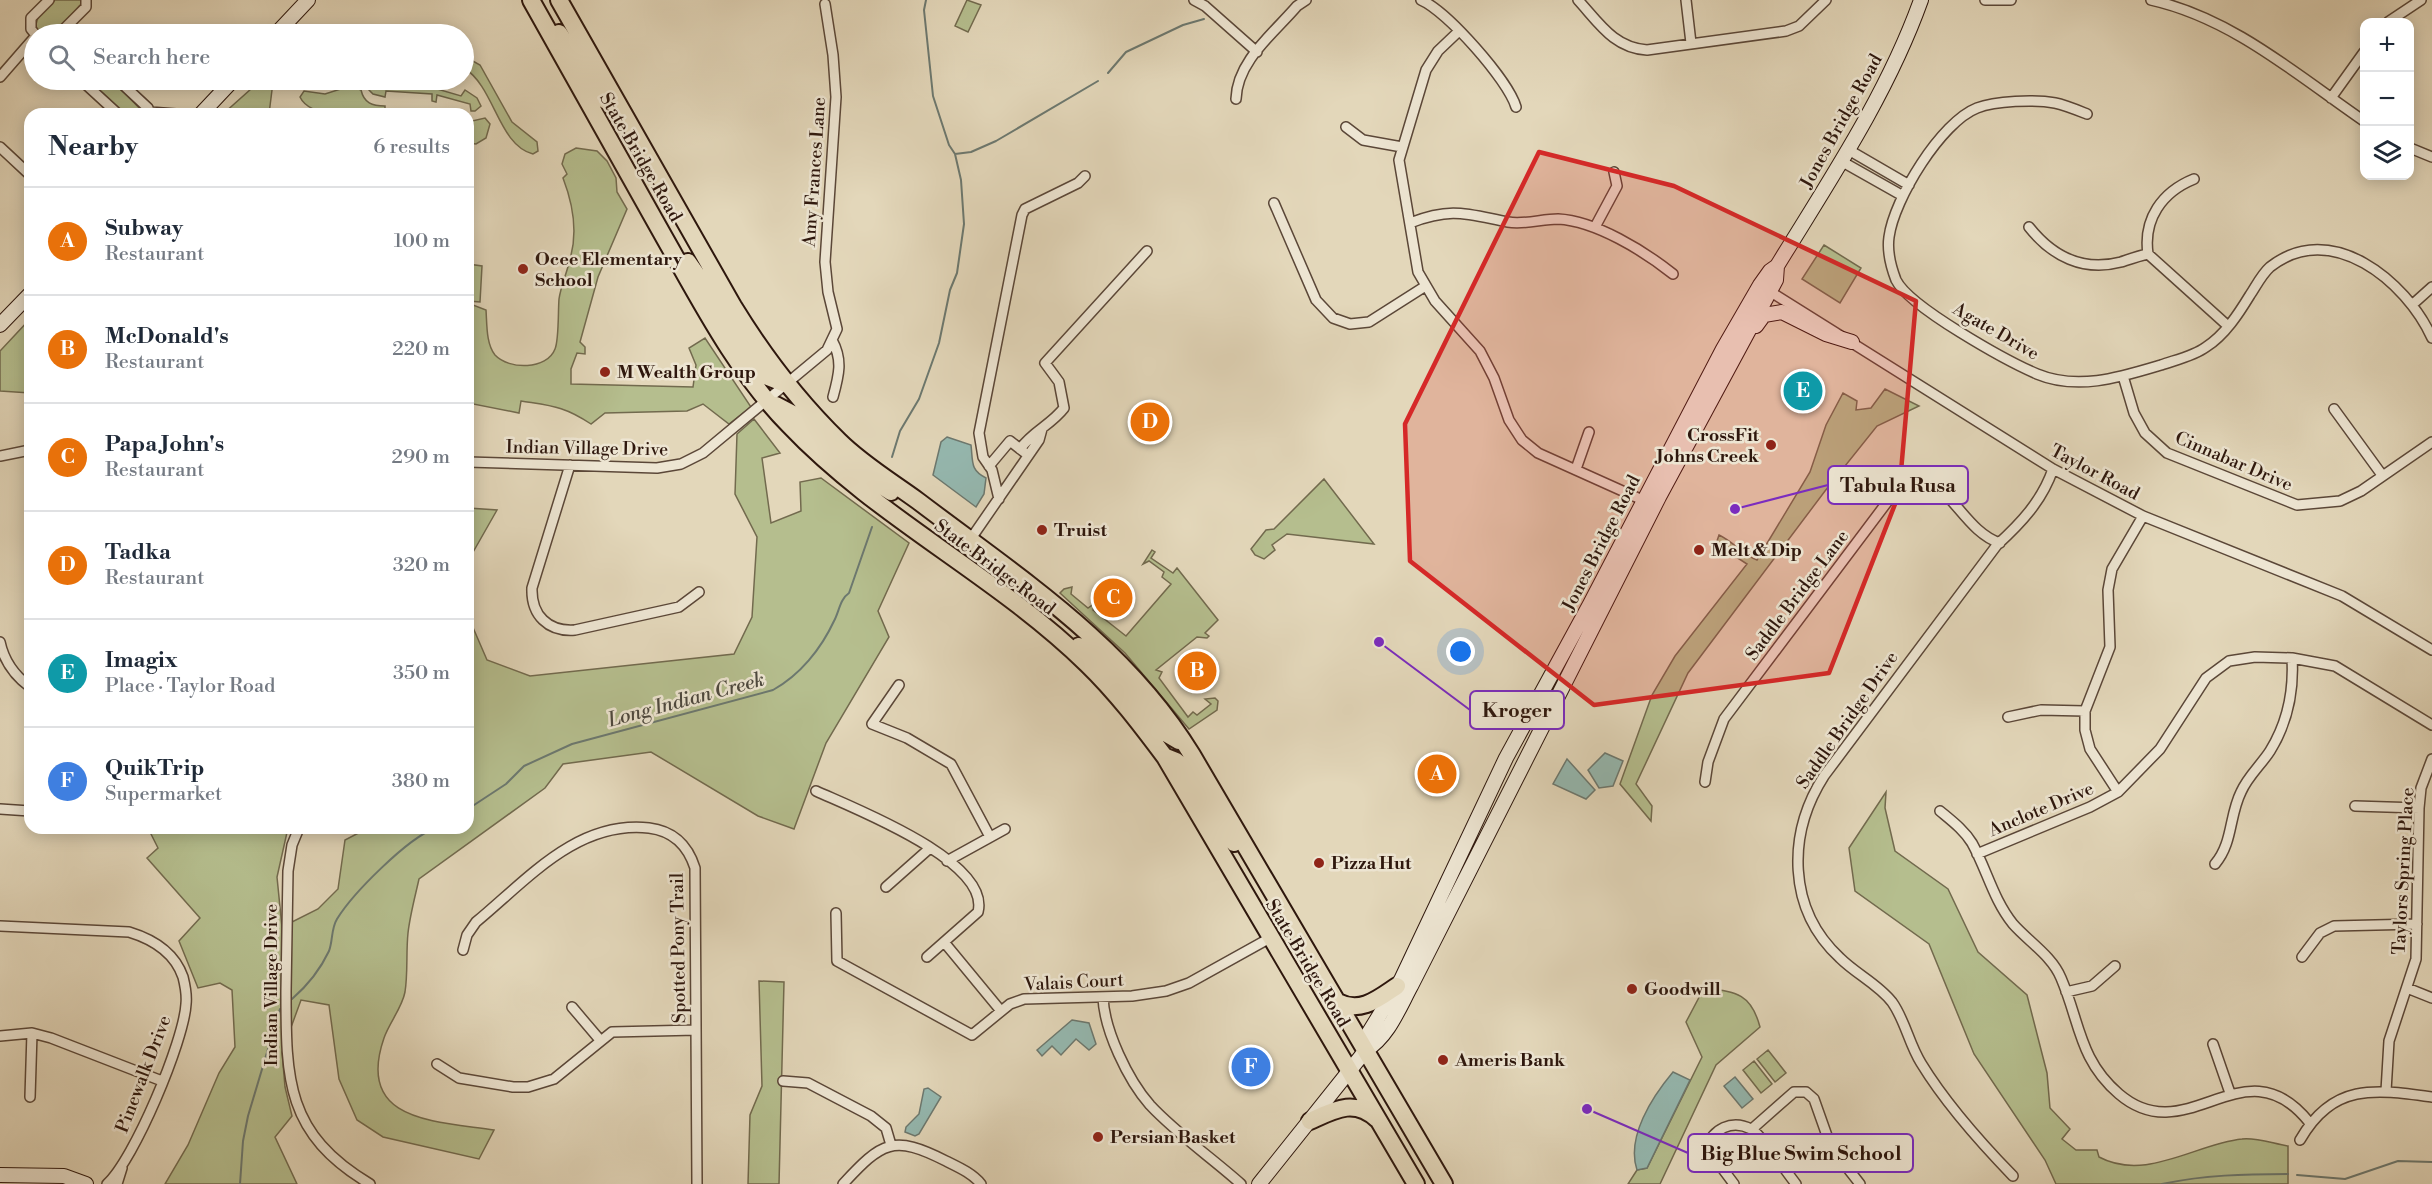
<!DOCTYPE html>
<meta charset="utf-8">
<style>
:root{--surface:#fff;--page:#f6f6f7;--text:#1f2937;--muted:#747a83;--line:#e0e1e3;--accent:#1a73e8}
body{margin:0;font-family:"Libre Bodoni",serif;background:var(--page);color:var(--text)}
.controls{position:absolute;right:18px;top:18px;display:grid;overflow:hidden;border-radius:12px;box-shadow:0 3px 15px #0003}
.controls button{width:54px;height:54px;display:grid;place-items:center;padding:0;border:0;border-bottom:2px solid var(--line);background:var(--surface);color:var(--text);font:30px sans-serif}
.you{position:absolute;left:1461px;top:652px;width:21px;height:21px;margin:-15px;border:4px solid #fff;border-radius:50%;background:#1a73e8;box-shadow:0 0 0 9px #1a73e833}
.badge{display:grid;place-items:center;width:39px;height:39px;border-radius:50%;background:var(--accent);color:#fff;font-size:20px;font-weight:700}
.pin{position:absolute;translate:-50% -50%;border:3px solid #fff;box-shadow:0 2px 6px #0006}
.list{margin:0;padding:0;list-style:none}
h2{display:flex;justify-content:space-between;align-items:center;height:78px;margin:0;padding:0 24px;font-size:26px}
h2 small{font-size:20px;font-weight:400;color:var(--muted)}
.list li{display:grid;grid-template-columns:39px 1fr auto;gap:18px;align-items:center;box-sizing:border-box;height:108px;padding:0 24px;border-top:2px solid var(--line)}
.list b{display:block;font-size:22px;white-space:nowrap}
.list p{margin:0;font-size:20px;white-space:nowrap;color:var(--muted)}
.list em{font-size:20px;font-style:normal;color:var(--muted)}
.icon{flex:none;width:33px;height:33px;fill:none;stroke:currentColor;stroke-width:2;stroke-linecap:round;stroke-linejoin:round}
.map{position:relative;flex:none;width:2432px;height:1184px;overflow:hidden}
.search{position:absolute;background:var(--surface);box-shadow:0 3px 15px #0003;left:24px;top:24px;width:450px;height:66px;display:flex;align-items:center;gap:15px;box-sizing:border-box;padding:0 21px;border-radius:33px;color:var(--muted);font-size:22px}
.panel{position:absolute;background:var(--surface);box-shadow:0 3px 15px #0003;left:24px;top:108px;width:450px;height:726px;border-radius:18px}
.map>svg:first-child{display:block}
</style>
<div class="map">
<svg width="2432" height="1184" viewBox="0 0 2432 1184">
<rect width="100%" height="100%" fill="#e3d7ba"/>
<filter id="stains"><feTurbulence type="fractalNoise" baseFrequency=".00333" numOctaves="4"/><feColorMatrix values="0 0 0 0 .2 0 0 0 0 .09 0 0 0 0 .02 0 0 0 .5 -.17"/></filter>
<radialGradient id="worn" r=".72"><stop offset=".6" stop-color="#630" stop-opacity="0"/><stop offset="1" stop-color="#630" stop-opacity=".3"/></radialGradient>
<!-- green -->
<path fill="#b5be8e" stroke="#726a4e" stroke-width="1.5" d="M 55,0 L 81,0 L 82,3 L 54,34 L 40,34 L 35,28 L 38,17 Z
M 967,0 L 981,5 L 968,32 L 955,26 Z
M 464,56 L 480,65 L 512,122 L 537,142 L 538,151 L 533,154 C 498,145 495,87 464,68 Z
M 96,80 L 112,80 L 145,114 L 124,114 L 95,86 Z
M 261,80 L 272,80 L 273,82 L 269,114 L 223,114 Z
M 372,80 L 387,80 L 387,84 L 433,88 L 436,81 L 437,89 L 461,96 L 465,90 L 477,98 L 481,106 L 475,111 L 471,111 L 470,104 L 437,95 L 436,102 L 432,101 L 432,94 L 386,91 L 385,97 L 373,94 L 369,90 Z
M 350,86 L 361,90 C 364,103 372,106 385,106 L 385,113 L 402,114 C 377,114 312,123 300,97 L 304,91 L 325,94 Z
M 485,118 L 490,124 L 486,138 L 476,144 L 468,143 L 468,126 L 473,126 L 472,121 Z
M 576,148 L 597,151 L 607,161 L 616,178 L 617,192 L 627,209 L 598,277 L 580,342 L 585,347 L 585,354 L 577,353 L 571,369 L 571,384 L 693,387 L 696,365 L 689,348 L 705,338 L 751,407 L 729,424 L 703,404 L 687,411 L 605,413 L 591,424 C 564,406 552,406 521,401 L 519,413 L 468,403 L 468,303 L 486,310 C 487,324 486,344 495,355 C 509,370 547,370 555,349 C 559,340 558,311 559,299 C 561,285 567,273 570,259 C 578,232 573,204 563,178 L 567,174 L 562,164 L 565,154 Z
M 1824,245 L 1861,268 L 1840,303 L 1802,279 Z
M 468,264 L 482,266 L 480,302 L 468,301 Z
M 30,319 L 27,345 L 30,349 L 30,393 L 0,391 L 0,351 Z
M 1885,389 L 1919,406 L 1877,426 L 1825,491 L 1688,673 L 1636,784 L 1652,806 L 1651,821 L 1620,784 L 1652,695 L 1675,656 L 1747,564 L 1716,544 L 1719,535 C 1734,542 1744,556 1757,560 L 1810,472 L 1826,425 L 1843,393 L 1857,401 L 1856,410 L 1871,408 Z
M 754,419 L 780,453 L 762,458 L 771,523 L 801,511 L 800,482 L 821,478 L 909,543 L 878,611 L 889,637 L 826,743 L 794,829 L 758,816 L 651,752 L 563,764 L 545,788 L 419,879 C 415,897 410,915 408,933 C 406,952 408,973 405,992 C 402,1008 389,1023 384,1038 C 355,1122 435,1121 494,1130 L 479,1159 L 383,1137 L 357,1120 L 339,1079 L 329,1005 L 301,1000 L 282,1052 L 285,1087 L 292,1116 L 275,1137 L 297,1184 L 165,1184 L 188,1145 L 219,1073 L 235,1047 L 232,990 L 220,983 L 198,988 L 179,941 L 200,918 L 147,858 L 158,848 L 148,828 L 288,828 L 277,877 L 282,927 L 318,909 L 338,889 L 345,840 L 368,828 L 468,828 L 468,616 L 487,660 L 530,676 L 734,654 L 752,617 L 757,537 L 735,494 L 737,434 Z
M 1324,479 L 1374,544 L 1287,534 L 1272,545 L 1275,550 L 1264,559 L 1255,555 L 1251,549 L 1266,530 L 1274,529 Z
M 468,508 L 497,510 L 468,561 Z
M 1152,550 L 1155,552 L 1151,558 L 1173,573 L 1177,568 L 1218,620 L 1205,633 L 1209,636 L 1207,638 L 1197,637 L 1156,670 L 1162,672 L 1159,678 L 1188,717 L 1193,712 L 1197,715 L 1211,704 L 1205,699 L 1215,698 L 1218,701 L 1217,710 L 1189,729 L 1125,653 L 1060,593 L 1064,589 L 1072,587 L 1071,594 L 1088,608 L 1095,603 L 1093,610 L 1126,636 L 1171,584 L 1162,577 L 1164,572 L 1149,561 L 1143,564 Z
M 1886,792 L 1885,808 L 1895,851 L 1948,889 L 1978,952 L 2027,995 L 2047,1073 L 2050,1108 L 2070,1129 L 2062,1139 L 2076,1150 L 2097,1150 L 2099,1157 C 2146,1182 2195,1144 2242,1139 C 2256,1137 2274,1144 2288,1146 L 2288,1184 L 2056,1184 L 2045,1160 L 1974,1054 L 1929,944 L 1855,891 L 1849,848 Z
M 759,981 L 784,982 L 779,1184 L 748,1184 L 750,1115 L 762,1086 Z
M 1704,988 C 1736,992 1751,993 1760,1027 L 1716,1065 L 1660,1184 L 1628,1184 L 1637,1170 L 1647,1168 L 1702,1057 L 1686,1022 Z
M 1768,1050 L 1786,1073 L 1775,1082 L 1757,1059 Z
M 1754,1061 L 1772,1084 L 1761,1093 L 1743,1070 Z"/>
<!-- water -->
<path fill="#95b9b1" stroke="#6c786f" stroke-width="1.5" d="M 947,437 L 971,445 C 973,462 970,470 986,478 L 984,494 L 976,507 L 933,475 L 941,442 Z
M 1605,753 L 1623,761 L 1613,786 L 1599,788 L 1588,770 Z
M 1567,759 L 1595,790 L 1586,799 L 1553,784 Z
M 1072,1020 L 1089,1023 L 1096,1044 L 1089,1050 L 1076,1039 L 1061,1055 L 1052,1046 L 1042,1056 L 1037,1050 Z
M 1673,1072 L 1690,1080 L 1647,1168 L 1637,1170 C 1626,1137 1652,1097 1673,1072 Z
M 1735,1077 L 1753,1099 L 1742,1108 L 1724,1086 Z
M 928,1088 L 941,1097 L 919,1134 L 915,1136 L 905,1132 L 906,1127 L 919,1114 L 924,1089 Z"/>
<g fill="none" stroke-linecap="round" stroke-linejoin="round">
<!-- stream -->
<path stroke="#6c786f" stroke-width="2" d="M 1108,73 L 1126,52 L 1183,25 L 1204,19
M 955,154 L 971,152 L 996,141 L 1098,81
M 892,457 L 900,431 L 919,399 L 939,343 L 950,290 L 957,273 L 964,224 L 961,180 L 955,154 L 949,145 L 933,96 L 924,10 L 926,0
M 468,809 L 506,784 L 524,766 L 572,744 L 773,690 C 800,675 821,649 834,621 C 839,612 840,599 849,593 L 872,527
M 292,999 C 307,986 321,968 329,951 C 333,940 331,929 337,919 C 353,893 407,839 435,828
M 2297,1175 L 2345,1179 L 2398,1161 L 2432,1162
M 240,1184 L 243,1141 L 248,1116 L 280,1009
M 2162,1184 C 2204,1175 2245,1174 2288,1174"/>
<defs>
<path id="street" d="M 1194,0 L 1205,6 L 1257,52
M 1421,0 C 1447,11 1508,80 1516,107
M 1578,0 C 1599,23 1614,48 1647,50 L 1786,31 L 1799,26 L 1826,0
M 1686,0 L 1691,43
M 1985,0 L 2011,0
M 2151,0 C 2232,18 2297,75 2364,121
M 2388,22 L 2421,0
M 1459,31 L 1438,51 L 1426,70 L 1399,160 L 1418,272 L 1435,301 L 1480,351 L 1494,378 L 1509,420 L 1522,440 L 1538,453 L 1647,502
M 35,34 L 31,29 L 31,18 L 49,0
M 59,34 L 86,7 L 86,0
M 0,77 L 34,38
M 81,80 L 118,114
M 118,80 L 148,108 L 150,114
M 2331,98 L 2364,52
M 1236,99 C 1237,61 1274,33 1297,6 L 1306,0
M 150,112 L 176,114
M 2087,114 C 2077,110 2065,105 2055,103 C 2035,99 1995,101 1977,108 C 1941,122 1894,199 1889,237 C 1887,251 1891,267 1896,280 C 1909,307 2007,361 2037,374 C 2078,391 2121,377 2161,365 C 2175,360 2194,356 2206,347 C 2225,335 2239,313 2250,295 C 2256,286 2262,274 2270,267 C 2331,219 2406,281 2432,338
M 1346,127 L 1363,140 L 1402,147
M 0,147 L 30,175
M 2410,148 L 2432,157
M 1847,149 L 1909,185
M 1841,161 L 1903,196
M 2194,179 C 2162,192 2143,219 2148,254 L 2228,326
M 1274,203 L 1316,300 L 1333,318 L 1350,324 L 1369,322 L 1424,287
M 1410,223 C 1452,207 1466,214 1508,222 C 1524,225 1542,219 1558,219 C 1596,221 1644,251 1673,274
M 1595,227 L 1617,186 L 1614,172
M 2029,227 C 2052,256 2083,272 2121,262 C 2130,259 2138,256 2148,254
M 1766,289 L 2053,469 L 2143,516 L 2342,596 L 2432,650
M 2413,304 L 2432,287
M 832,340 C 843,360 839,375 833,397
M 2123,376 L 2134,413 L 2145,433 L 2167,453 L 2297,505 L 2340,501 L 2361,491 L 2432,442
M 2334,409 L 2382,475
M 1020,449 C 1033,431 1051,425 1064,408 L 1059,382 L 1045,363 L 1147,251
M 0,456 L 30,450
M 468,462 L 657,468 L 681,464 L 703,453 L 827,350 L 837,329 L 828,292 L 825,262 L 836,97 L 833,55 L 825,4
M 570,465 L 532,588 C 531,615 548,632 575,630 L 679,607 L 699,592
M 989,466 L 1010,441 L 1024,452
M 1576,469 L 1589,432
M 999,499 L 992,470 L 983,457 L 979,433 L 1022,215 L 1025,209 L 1078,183 L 1085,176
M 970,540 L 1039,440 L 1042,429
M 0,642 C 4,661 15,676 30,687
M 899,685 L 872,724 L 907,738 L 951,764 L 990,837
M 2008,717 L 2041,710 L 2085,711
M 1705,782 L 1708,762 L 1724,719 L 1909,473 C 1949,478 1963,531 2000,543
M 816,791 C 853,808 991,861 978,912 L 927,957
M 2118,792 L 2090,749 L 2085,730 L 2085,711 L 2110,647 L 2108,590 L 2112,569 L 2143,516
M 2355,806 L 2419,808
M 0,809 L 30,811
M 1940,811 C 1952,821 1964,830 1972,843 C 1987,870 1993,899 2013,924 C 2029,942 2052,956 2061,978 C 2080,1022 2079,1060 2119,1094 C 2188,1153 2244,1041 2309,1122
M 299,828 L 292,845 L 288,871 C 287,911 287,951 286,991 C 286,1080 286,1134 370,1184
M 1977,854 L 2090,807 L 2118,792 L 2160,749 L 2206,678 L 2229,661 L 2255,657 L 2292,658 L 2335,666 L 2432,725
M 947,861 L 1005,829
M 2215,864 C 2233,843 2229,816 2241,792 C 2248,776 2261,765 2270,751 C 2288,722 2294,691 2292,658
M 886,887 L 930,848
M 836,913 L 837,961 L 972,1035 L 1010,1004 L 1024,999 L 1132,996 L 1166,991 L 1189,983 L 1270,938
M 0,926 L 129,932 C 152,939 174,951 183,977 C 185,985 187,995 186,1004 C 184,1041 134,1160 107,1184
M 944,942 L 1001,1011
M 463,950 L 467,935 L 476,922 C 527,880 577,820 649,828 C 674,831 688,846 695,868 L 697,1184
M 2302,957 L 2320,933 L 2334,926 L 2417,924
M 2407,988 L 2432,998
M 2066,992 L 2092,986 L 2115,966
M 1103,997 C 1104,1030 1128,1080 1150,1105 C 1177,1134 1212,1158 1241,1184
M 572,1007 L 600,1040
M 0,1036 L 32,1033 L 51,1038 L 162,1081
M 2213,1044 L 2230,1093
M 437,1064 L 459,1078 L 513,1087 L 528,1087 L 554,1079 L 612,1032 L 696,1030
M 783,1081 L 808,1083 L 871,1116 L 886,1128 L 891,1145
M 2386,1091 L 2389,1041 L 2416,959 L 2419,808 L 2421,788 L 2432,759
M 30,1097 L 32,1033
M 1752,1129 L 1794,1092 L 1806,1092 L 1814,1099 L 1831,1147 L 1860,1184
M 2300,1140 C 2333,1083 2374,1089 2432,1097
M 2013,1176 C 1980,1142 1946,1104 1921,1063 C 1909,1044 1905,1020 1892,1002 C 1878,984 1856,974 1840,958 C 1787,909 1787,834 1824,776 L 1997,545 C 2021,523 2042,501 2053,469
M 117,1184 L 122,1168
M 843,1184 C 882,1142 893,1134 946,1161 C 958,1167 972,1173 981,1184
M 1734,1184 L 1707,1148 C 1712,1129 1732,1119 1751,1129 C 1761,1134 1787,1173 1796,1184"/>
<path id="secondary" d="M 276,34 L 308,0
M 201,114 L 233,80
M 0,325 L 30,294
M 1756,326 L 1764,315 L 1782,312 L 1826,334 L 1852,342
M 1366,1050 L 1368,1034 L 1401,980 L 1506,758 L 1590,604 L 1723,349 L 1760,285 L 1770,271 L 1777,266 C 1829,181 1887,95 1921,0
M 0,1175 L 64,1176 L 86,1184
M 1259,1184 L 1366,1050 C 1388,1037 1399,1008 1411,986 L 1659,497 L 1776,280 L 1777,266"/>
<path id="highway" d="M 531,0 C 575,79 620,158 664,237 C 701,302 736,371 789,425 C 877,518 996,575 1087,664 C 1116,692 1141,725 1165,757 L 1416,1184
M 559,0 L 733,306 C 763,355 797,400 839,441 C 862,464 892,482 918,501 C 1018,577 1126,646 1192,755 L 1444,1184
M 559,33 L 599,96 L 622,112
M 688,262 L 714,299 L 755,365 L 763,375 L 783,383
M 776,405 L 797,416 L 846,463 L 891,492
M 1079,646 L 1108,667 L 1162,731 L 1179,741
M 1166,757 L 1176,761 L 1187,770 L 1234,843
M 1338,1002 C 1361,1014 1379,998 1397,986
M 1310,1121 C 1334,1110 1354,1098 1377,1119"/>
</defs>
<!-- street casing -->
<use href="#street" stroke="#5b4738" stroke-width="12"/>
<!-- secondary casing -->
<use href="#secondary" stroke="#2e170d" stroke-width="16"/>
<!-- highway casing -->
<use href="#highway" stroke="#2e170d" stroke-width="20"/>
<!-- street -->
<use href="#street" stroke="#ede5d2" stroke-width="9"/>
<!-- secondary -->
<use href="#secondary" stroke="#ede5d2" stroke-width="14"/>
<!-- highway -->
<use href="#highway" stroke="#e3d7ba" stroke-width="16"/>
</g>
<!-- marked area -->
<path fill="#d62828" fill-opacity="0.2" stroke="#d62828" stroke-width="4.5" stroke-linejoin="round" d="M 1539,152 L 1674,186 L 1916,301 L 1899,494 L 1829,673 L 1594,705 L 1410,561 L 1405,424 Z"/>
<!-- markers -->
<g fill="#8f2418" stroke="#ede5d2" stroke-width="2">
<circle cx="523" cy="269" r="6"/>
<circle cx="605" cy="372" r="6"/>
<circle cx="1771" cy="445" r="6"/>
<circle cx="1042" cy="530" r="6"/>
<circle cx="1699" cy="550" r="6"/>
<circle cx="1319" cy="863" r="6"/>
<circle cx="1632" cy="989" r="6"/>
<circle cx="1443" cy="1060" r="6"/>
<circle cx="1098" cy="1137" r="6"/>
</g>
<g text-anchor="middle" stroke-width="5" stroke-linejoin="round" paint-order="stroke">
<!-- street labels -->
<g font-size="18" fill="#2e170d" stroke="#ede5d2">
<text transform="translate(1841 121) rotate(-61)" y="6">Jones Bridge Road</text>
<text transform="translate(641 157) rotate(60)" y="6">State Bridge Road</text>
<text transform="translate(814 172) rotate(-86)" y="6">Amy Frances Lane</text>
<text transform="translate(1996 331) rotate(30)" y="6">Agate Drive</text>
<text transform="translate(587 448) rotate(1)" y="6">Indian Village Drive</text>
<text transform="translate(2234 461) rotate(23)" y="6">Cinnabar Drive</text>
<text transform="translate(2095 472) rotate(28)" y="6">Taylor Road</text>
<text transform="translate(1601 543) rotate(-63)" y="6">Jones Bridge Road</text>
<text transform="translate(995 567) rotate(37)" y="6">State Bridge Road</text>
<text transform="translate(1797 595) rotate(-53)" y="6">Saddle Bridge Lane</text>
<text transform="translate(1847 720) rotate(-55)" y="6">Saddle Bridge Drive</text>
<text transform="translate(2041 809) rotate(-23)" y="6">Anclote Drive</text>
<text transform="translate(2403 871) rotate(-87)" y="6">Taylors Spring Place</text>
<text transform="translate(678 948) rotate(-91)" y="6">Spotted Pony Trail</text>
<text transform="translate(1308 963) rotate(59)" y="6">State Bridge Road</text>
<text transform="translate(1074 982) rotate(-3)" y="6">Valais Court</text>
<text transform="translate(271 985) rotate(-90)" y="6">Indian Village Drive</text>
<text transform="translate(143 1074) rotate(-69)" y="6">Pinewalk Drive</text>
</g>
<!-- poi labels -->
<g font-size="18" font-weight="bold" fill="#2e170d" stroke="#ede5d2" text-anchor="start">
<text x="535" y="265">Ocee Elementary<tspan x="535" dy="21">School</tspan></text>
<text x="617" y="378">M Wealth Group</text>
<text x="1759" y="441" text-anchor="end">CrossFit<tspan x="1759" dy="21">Johns Creek</tspan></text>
<text x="1054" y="536">Truist</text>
<text x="1711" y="556">Melt &amp; Dip</text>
<text x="1331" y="869">Pizza Hut</text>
<text x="1644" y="995">Goodwill</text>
<text x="1455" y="1066">Ameris Bank</text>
<text x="1110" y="1143">Persian Basket</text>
</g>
<!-- water labels -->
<g font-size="20" font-style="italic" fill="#4d483e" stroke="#ede5d2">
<text transform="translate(686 699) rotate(-15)" y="7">Long Indian Creek</text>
</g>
</g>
<!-- callouts -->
<path fill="none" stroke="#7b2cbf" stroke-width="2" d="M1735 509L1828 485M1379 642L1470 710M1587 1109L1688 1153"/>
<g fill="#7b2cbf" stroke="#ede5d2" stroke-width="2">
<circle cx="1735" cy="509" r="6"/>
<circle cx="1379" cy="642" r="6"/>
<circle cx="1587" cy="1109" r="6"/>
</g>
<g fill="#ede5d2" stroke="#7b2cbf" stroke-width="2">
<rect x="1828" y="466" width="140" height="38" rx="6"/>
<rect x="1470" y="691" width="94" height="38" rx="6"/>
<rect x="1688" y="1134" width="225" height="38" rx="6"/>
</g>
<g font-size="20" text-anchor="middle" font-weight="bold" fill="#2e170d">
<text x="1898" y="492">Tabula Rusa</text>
<text x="1517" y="717">Kroger</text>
<text x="1801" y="1160">Big Blue Swim School</text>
</g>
<rect width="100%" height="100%" filter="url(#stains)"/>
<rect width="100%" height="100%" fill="url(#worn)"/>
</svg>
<div class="controls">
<button>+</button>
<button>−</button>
<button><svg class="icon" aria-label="layers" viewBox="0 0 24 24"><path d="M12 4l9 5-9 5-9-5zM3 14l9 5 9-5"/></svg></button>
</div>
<div class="you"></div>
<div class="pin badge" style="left:1437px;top:774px;background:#e8710a">A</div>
<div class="pin badge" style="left:1197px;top:671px;background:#e8710a">B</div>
<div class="pin badge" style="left:1113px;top:598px;background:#e8710a">C</div>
<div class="pin badge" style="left:1150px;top:422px;background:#e8710a">D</div>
<div class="pin badge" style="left:1803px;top:391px;background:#0f9aa8">E</div>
<div class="pin badge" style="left:1251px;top:1067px;background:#3f7fe0">F</div>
<div class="search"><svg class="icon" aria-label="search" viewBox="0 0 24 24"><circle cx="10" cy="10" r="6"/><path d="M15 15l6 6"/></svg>Search here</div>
<section class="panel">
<h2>Nearby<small>6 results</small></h2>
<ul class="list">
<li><span class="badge" style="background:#e8710a">A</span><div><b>Subway</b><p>Restaurant</p></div><em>100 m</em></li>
<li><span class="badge" style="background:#e8710a">B</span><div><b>McDonald's</b><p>Restaurant</p></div><em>220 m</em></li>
<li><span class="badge" style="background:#e8710a">C</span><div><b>Papa John's</b><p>Restaurant</p></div><em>290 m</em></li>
<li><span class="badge" style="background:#e8710a">D</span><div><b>Tadka</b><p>Restaurant</p></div><em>320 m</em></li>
<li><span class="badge" style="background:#0f9aa8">E</span><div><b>Imagix</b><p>Place · Taylor Road</p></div><em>350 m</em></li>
<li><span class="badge" style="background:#3f7fe0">F</span><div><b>QuikTrip</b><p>Supermarket</p></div><em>380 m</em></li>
</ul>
</section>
</div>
